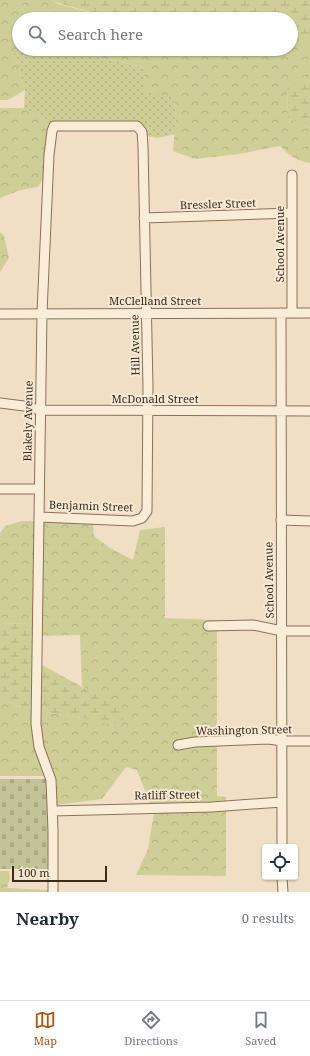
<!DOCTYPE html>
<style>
:root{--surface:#fff;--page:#f6f6f7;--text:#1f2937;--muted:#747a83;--line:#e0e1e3;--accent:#b45309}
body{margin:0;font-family:"Noto Serif",serif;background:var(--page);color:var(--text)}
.controls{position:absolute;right:12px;bottom:12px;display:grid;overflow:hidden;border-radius:4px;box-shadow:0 1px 3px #0004}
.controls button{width:36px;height:36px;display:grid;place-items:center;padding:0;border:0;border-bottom:1px solid var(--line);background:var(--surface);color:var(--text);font:20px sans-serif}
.scale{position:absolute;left:12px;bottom:10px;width:95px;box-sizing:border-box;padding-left:4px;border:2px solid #3b291e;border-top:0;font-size:11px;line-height:14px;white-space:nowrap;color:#3b291e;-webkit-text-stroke:3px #f7ead4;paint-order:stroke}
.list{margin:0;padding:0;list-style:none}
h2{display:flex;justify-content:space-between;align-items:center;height:52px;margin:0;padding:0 16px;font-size:17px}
h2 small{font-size:13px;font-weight:400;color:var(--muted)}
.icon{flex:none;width:22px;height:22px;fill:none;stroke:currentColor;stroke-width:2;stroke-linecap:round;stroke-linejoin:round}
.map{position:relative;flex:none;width:310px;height:892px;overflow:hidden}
.search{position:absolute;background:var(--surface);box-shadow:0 1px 3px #0004;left:12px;right:12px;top:12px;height:44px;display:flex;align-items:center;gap:10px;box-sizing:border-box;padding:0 14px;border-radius:22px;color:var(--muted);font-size:15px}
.sheet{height:108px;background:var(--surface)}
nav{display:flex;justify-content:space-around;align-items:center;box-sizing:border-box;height:56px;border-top:1px solid var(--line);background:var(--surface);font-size:11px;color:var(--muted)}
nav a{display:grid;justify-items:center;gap:2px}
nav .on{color:var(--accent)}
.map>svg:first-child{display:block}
</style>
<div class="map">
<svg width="310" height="892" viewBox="0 0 310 892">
<defs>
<pattern id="grass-dots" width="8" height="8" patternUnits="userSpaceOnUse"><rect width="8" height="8" fill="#cecf97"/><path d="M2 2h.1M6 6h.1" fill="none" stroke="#b2b282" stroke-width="1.8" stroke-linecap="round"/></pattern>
<pattern id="forest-crowns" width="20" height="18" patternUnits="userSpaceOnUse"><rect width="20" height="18" fill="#cecf97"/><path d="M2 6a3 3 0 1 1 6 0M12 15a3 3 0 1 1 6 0" fill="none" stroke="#b2b282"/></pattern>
<pattern id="wetland-marsh" width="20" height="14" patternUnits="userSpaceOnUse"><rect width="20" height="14" fill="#cecf97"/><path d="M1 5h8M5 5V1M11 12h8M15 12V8" fill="none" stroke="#b2b282"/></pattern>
<pattern id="cemetery-stones" width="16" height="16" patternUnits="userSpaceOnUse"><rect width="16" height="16" fill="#c2c497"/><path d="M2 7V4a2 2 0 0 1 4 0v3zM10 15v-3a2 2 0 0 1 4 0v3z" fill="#a8a882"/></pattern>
</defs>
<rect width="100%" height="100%" fill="#f0dfc4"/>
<!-- grass -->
<path fill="url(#grass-dots)" d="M 24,49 L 65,49 L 143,67 L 174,96 L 176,119 L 175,134 L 158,138 L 146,136 L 142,125 L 48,130 L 48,121 L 24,108 L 25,90 L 13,51 Z"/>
<!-- forest -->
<path fill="url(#forest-crowns)" d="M 0,0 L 52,0 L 58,4 L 116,19 L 19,19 L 19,49 L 24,49 L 13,51 L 25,90 L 8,100 L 0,100 Z
M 291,43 L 310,43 L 310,84 L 287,84 L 288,118 L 310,128 L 310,163 C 298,162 288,154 280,146 L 239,154 L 195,159 L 173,151 L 176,119 L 174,97 L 145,92 L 143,67 L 65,49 L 291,49 Z
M 0,108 L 25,108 L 48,121 L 48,131 L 45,176 L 38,187 L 21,190 L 0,198 Z
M 0,232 L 4,236 L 9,258 L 0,272 Z
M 22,521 L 35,521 L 34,634 L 32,624 L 0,623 L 0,533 L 5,526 Z
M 42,521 L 93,522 L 94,536 L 110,548 L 133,560 L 140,530 L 165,527 L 165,618 L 217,620 L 217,623 L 204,622 L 204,628 L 217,629 L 217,738 L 174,742 L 175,748 L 217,744 L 217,796 L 226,797 L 226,802 L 150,804 L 137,770 L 126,767 L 102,799 L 56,805 L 40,734 L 40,711 L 87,719 L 107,695 L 97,695 L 82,686 L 80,635 L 41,636 Z
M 0,699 L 19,706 L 33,709 L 46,776 L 0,776 Z
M 226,809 L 226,876 L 136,875 L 148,849 L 154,813 L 153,811 Z
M 0,871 L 9,871 L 10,878 L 7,888 L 49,890 L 49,892 L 0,892 Z"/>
<!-- wetland -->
<path fill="url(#wetland-marsh)" d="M 52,0 L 310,0 L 310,43 L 291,43 L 291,19 L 116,19 L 58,3 Z
M 287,84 L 310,84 L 310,128 L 288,118 Z
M 0,623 L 33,624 L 33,709 L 19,706 L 0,699 Z
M 40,664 L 97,695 L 107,695 L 120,702 L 124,719 L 111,725 L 87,719 L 40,711 Z"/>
<!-- cemetery -->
<path fill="url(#cemetery-stones)" d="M 0,779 L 48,779 L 48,869 L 0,869 Z"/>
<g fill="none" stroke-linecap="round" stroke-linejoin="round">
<defs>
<path id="minor" d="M 144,218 L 292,213
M 281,313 L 282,847
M 292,313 L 292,175
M 0,314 L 310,313
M 0,403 L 24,406 L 40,410 L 310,411
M 0,489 L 39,489
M 39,517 L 133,521 L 142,518 L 147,511 L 148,387 L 143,146 L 142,132 L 137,126 L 54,126 L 52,131 L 49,155 L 42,313 L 36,724 L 39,747 L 51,780 L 53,830 L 53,892
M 281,520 L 310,521
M 208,626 L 253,625 L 282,631 L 310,631
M 178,745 L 195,742 L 269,739 L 282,741 L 310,741
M 52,811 L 212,807 L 282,802
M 282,877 L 283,892"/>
</defs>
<!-- minor casing -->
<use href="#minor" stroke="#8c7059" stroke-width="11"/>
<!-- minor -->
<use href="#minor" stroke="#faedd8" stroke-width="9"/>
</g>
<g text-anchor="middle" stroke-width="4" stroke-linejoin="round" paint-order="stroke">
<!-- street labels -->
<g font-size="11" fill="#3b291e" stroke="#f7ead4">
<text transform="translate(218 204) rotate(-2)" y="4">Bressler Street</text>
<text transform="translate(280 244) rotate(-90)" y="4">School Avenue</text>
<text x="155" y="305">McClelland Street</text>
<text transform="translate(135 345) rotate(-91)" y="4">Hill Avenue</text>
<text x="155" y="403">McDonald Street</text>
<text transform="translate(28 421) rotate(-89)" y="4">Blakely Avenue</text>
<text transform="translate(91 506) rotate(2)" y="4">Benjamin Street</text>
<text transform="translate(269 580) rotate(-91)" y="4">School Avenue</text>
<text transform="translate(244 730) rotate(-1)" y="4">Washington Street</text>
<text transform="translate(167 795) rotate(-1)" y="4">Ratliff Street</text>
</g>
</g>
</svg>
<div class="controls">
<button><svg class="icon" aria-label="locate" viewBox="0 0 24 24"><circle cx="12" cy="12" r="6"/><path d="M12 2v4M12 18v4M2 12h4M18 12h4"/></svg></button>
</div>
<div class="scale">100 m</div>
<div class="search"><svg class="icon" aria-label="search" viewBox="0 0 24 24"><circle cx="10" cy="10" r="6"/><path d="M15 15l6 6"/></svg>Search here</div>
</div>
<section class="sheet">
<h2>Nearby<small>0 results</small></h2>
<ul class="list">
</ul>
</section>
<nav>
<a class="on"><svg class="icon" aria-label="map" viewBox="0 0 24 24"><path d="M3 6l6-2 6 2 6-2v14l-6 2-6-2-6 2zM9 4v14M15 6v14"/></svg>Map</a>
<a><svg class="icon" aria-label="directions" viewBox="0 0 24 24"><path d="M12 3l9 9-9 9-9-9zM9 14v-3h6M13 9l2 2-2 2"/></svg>Directions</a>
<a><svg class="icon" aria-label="saved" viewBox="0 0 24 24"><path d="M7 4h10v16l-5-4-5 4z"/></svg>Saved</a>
</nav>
